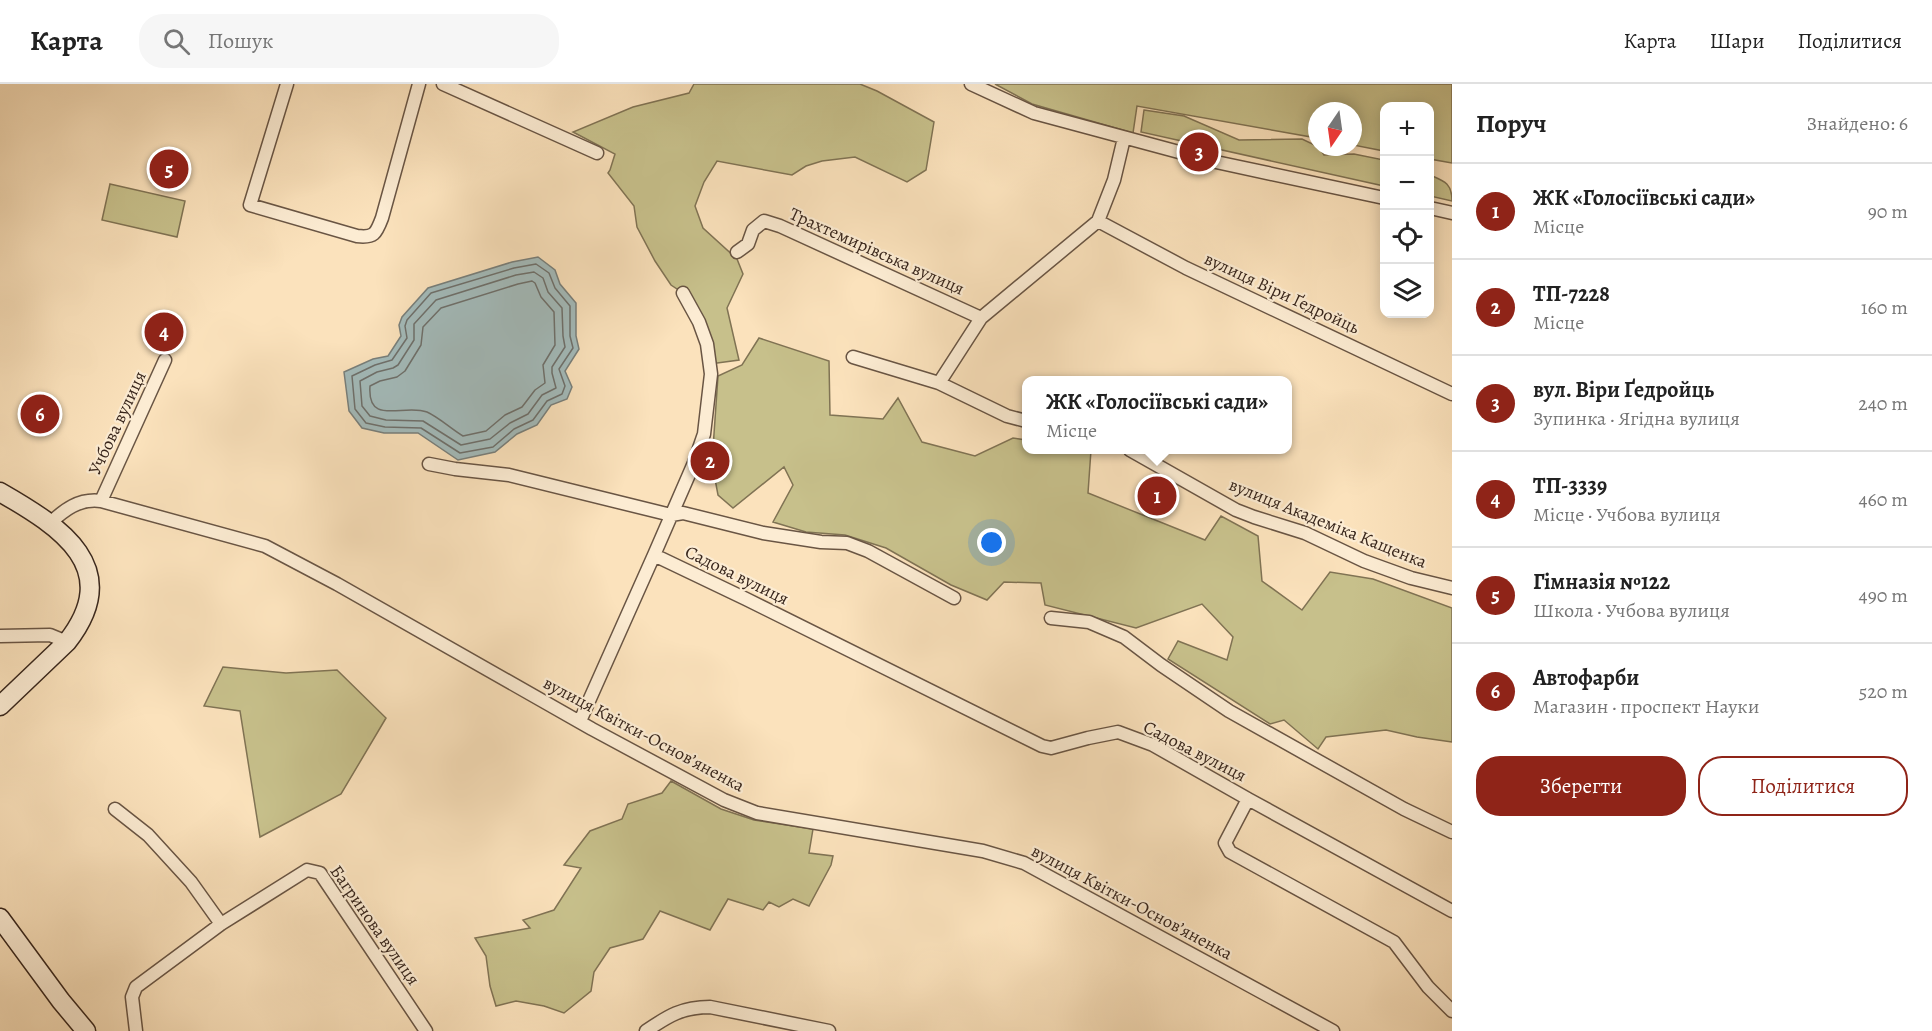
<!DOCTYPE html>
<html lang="uk">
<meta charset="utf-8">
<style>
:root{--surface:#fff;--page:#f6f6f6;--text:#222;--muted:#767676;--line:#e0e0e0;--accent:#8f2418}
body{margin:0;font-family:Alegreya,serif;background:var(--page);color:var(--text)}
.controls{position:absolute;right:18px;top:18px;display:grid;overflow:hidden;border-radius:12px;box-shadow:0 3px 15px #0003}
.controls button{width:54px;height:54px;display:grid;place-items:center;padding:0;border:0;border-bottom:2px solid var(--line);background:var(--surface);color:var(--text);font:30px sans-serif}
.compass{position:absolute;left:1308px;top:18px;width:54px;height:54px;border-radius:50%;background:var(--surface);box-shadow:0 3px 15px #0003;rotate:193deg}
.you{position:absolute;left:992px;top:459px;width:21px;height:21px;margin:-15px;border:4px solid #fff;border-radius:50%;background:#1a73e8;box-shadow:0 0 0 9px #1a73e833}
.badge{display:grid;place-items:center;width:39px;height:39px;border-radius:50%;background:var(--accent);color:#fff;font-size:20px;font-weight:700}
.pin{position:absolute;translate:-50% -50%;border:3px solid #fff;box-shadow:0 2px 6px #0006}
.popup{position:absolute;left:1022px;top:292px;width:270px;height:78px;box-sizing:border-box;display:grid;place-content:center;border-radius:12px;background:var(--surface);filter:drop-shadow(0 2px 4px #0005);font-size:20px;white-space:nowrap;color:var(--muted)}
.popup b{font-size:22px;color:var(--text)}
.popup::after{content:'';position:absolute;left:50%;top:100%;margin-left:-12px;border:12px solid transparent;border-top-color:var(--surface)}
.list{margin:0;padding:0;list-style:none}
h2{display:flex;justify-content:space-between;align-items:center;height:78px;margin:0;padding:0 24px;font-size:26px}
h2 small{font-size:20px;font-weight:400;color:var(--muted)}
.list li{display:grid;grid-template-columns:39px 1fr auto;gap:18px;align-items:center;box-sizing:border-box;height:96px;padding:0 24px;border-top:2px solid var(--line)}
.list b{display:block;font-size:22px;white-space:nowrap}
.list p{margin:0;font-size:20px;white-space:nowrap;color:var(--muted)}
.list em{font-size:20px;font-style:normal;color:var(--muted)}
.actions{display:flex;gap:12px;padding:18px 24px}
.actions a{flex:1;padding:14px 0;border:2px solid var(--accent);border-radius:24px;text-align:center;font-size:21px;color:var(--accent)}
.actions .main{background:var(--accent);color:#fff}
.icon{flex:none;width:33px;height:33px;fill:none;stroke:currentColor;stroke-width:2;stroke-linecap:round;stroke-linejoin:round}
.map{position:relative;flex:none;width:1452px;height:947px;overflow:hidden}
header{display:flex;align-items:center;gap:36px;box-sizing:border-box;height:84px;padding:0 30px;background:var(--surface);border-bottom:2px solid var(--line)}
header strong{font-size:28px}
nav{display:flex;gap:33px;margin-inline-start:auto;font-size:21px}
.search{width:420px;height:54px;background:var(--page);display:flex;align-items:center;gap:15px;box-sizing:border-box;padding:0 21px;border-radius:24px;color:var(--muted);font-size:22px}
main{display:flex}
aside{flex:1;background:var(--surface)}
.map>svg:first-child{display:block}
</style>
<header>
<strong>Карта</strong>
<div class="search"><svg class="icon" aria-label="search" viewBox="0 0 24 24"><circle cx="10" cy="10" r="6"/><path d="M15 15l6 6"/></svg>Пошук</div>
<nav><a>Карта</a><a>Шари</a><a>Поділитися</a></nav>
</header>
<main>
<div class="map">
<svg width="1452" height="947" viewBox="0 0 1452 947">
<rect width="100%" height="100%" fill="#fbe2bc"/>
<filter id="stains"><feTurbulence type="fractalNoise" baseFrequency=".00333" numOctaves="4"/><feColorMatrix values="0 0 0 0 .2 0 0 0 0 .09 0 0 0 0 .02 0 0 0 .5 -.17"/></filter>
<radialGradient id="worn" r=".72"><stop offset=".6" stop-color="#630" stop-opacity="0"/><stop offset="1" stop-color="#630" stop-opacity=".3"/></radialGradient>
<!-- green -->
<path fill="#c7c08b" stroke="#807354" stroke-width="1.5" d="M 694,0 L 860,0 L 877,7 L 934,38 L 926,86 L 907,98 L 855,73 L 822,77 L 806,82 L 792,91 L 717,77 L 704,98 L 695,122 L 703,144 L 737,175 L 743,190 L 727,224 L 739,276 L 710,280 L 683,209 L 671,201 L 655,177 L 637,143 L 634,122 L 608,89 L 610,86 L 615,70 L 573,48 L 633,23 L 689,9 Z
M 995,0 L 1452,0 L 1452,79 L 1430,75 L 1430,22 L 1384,22 L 1384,67 L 1353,61 L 1353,27 L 1317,27 L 1317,54 L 1137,22 L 1133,49 L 1032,20 Z
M 1144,26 L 1184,32 L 1239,56 L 1302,55 L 1319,63 L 1324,71 L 1354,70 L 1384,76 L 1384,102 L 1141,48 Z
M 1430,91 C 1444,97 1452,99 1452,117 L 1430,112 Z
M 110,100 L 185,117 L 177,153 L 102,136 Z
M 759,254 L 829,277 L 830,331 L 883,335 L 898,314 L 922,358 L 975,372 L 1013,354 L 1026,356 L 1026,366 L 1091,366 L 1088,409 L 1205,456 L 1221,432 L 1258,452 L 1262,497 L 1302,526 L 1330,488 L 1373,495 L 1452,524 L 1452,658 L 1417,653 L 1386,646 L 1326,653 L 1318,665 L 1284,636 L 1270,640 L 1168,575 L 1178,557 L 1227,576 L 1233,553 L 1202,520 L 1136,544 L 1045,521 L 1041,499 L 1004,498 L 987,516 L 951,501 L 886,464 L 845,451 L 806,448 L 773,438 L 793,401 L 784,383 L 733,424 L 718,411 L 712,379 L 718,292 L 742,281 Z
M 223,583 L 286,589 L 337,586 L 386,634 L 341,710 L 260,753 L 240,627 L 204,622 Z
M 671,697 L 721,725 L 754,736 L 813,745 L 809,769 L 833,772 L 831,781 L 809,822 L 793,815 L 779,823 L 769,818 L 763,826 L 728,815 L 710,846 L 660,827 L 643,855 L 610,864 L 594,888 L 591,907 L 564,929 L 544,922 L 516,917 L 496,922 L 490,902 L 486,872 L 475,854 L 530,844 L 523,836 L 554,826 L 581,784 L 564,781 L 590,747 L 622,735 L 628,720 L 662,709 Z"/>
<!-- water -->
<path fill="#a3bbbb" stroke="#787f7b" stroke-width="1.5" d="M 538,173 L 555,186 L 560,200 L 576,219 L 576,252 L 579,265 L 565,287 L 572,303 L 567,315 L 551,321 L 537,341 L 517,350 L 495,368 L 458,376 L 418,349 L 384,349 L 362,344 L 349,327 L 344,288 L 373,275 L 388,272 L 401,252 L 399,241 L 402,233 L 428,204 L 512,178 Z"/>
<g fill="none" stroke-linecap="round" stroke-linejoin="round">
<!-- shore -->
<path stroke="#6e706c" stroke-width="1.5" d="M 536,180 L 549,189 L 555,204 L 570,222 L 570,252 L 573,264 L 559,285 L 565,302 L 562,310 L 547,317 L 533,336 L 514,345 L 493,363 L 460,369 L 421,344 L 385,343 L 366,339 L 355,325 L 352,292 L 375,281 L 392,276 L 407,254 L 405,242 L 407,236 L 431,209 L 514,184 Z
M 534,188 L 543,194 L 548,208 L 562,224 L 563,252 L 565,263 L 552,283 L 552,289 L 556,304 L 542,311 L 528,330 L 510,339 L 490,355 L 461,361 L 423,337 L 386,336 L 370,332 L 362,322 L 360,297 L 377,288 L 393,284 L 398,281 L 414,256 L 414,240 L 436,216 L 516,191 Z
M 532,197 L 535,199 L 541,213 L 554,228 L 555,261 L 543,281 L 545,299 L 535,306 L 522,323 L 505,331 L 486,347 L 463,352 C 451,345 440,334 427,328 C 404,319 367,343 370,302 L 380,297 L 397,293 L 405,287 L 421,261 L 423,243 L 441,224 L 518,200 Z"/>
<defs>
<path id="street" d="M 287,0 L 250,121 L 357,152 C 374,154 376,150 382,134 L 419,0
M 443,0 L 597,69
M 971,0 L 1034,29 L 1216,78 L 1384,114
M 1430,124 L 1452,129
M 1098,137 L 1186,184 L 1452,310
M 737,168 L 748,160 L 753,146 L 764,137 L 780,142 L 981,234
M 853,273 L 939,299 L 1007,332 L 1026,337
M 939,299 L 981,234 L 1098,137 L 1114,96 L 1124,54
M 1130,366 L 1236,426 L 1254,433 L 1305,449 L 1364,477 L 1411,494 L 1452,504
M 429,380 L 455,385 L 509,391 L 671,431 L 683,429 L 763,449 L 821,458 L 847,459 L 868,467 L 954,514
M 101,417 L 165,276
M 49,440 C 64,426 79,414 101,417 L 265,462 L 337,500 L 592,645 L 724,716 L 757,729 L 983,767 L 1024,779 L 1333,947
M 654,471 L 746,515 L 1042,662 L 1051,664 L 1088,654 L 1118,648 L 1153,661 L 1248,715 L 1225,759 L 1230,768 L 1394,858 L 1428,903 L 1452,927
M 1051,534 L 1089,538 L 1124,553 L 1161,581 L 1229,627 L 1404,725 L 1452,748
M 0,552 L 50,551 L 67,558
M 580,637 L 654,471 L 694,379 L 704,350 L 711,290 L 707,260 L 699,238 L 683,209
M 1248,715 L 1452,827
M 115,725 L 148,751 L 191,798 L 221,840
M 136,947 L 132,913 L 136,903 L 221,840 L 307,786 L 320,789 L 426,947
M 646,947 C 668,932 682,923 710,923 L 829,947"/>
<path id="secondary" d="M 0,408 C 61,443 125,484 67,558 L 0,622
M 0,834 L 61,917 L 86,947"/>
</defs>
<!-- street casing -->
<use href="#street" stroke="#695544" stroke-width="15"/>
<!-- secondary casing -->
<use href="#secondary" stroke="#38261c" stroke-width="21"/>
<!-- street -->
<use href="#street" stroke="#fcecd3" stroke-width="12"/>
<!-- secondary -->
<use href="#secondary" stroke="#fcecd3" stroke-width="18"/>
</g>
<g text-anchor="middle" stroke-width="4.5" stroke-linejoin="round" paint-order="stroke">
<!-- street labels -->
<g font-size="18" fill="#38261c" stroke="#fcecd3">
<text transform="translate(877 167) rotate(24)" y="6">Трахтемирівська вулиця</text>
<text transform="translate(1282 209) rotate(25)" y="6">вулиця Віри Ґедройць</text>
<text transform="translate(117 339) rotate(-65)" y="6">Учбова вулиця</text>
<text transform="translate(1328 439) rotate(22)" y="6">вулиця Академіка Кащенка</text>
<text transform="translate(737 491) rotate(26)" y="6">Садова вулиця</text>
<text transform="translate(644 650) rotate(28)" y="6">вулиця Квітки-Основ’яненка</text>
<text transform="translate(1195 667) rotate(27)" y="6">Садова вулиця</text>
<text transform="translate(1132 818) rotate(28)" y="6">вулиця Квітки-Основ’яненка</text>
<text transform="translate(375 841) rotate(55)" y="6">Багринова вулиця</text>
</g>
</g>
<rect width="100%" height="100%" filter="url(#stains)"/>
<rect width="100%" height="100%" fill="url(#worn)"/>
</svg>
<div class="controls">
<button>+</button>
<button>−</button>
<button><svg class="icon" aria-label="locate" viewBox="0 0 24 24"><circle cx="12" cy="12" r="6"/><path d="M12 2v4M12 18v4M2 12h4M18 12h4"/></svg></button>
<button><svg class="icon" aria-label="layers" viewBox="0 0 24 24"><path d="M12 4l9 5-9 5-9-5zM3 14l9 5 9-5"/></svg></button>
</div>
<svg class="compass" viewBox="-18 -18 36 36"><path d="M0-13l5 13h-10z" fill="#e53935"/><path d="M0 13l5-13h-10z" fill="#767676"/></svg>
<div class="you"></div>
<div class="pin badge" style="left:1157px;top:412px">1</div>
<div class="popup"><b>ЖК «Голосіївські сади»</b>Місце</div>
<div class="pin badge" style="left:710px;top:377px">2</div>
<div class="pin badge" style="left:1199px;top:68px">3</div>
<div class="pin badge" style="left:164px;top:248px">4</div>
<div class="pin badge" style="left:169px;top:85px">5</div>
<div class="pin badge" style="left:40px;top:330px">6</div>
</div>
<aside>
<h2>Поруч<small>Знайдено: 6</small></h2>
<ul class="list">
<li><span class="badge">1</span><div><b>ЖК «Голосіївські сади»</b><p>Місце</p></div><em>90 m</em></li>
<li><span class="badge">2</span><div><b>ТП-7228</b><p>Місце</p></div><em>160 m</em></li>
<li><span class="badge">3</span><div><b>вул. Віри Ґедройць</b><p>Зупинка · Ягідна вулиця</p></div><em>240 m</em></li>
<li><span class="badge">4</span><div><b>ТП-3339</b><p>Місце · Учбова вулиця</p></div><em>460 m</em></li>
<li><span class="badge">5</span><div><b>Гімназія №122</b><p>Школа · Учбова вулиця</p></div><em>490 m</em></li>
<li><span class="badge">6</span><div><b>Автофарби</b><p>Магазин · проспект Науки</p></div><em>520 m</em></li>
</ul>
<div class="actions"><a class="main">Зберегти</a><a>Поділитися</a></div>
</aside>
</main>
